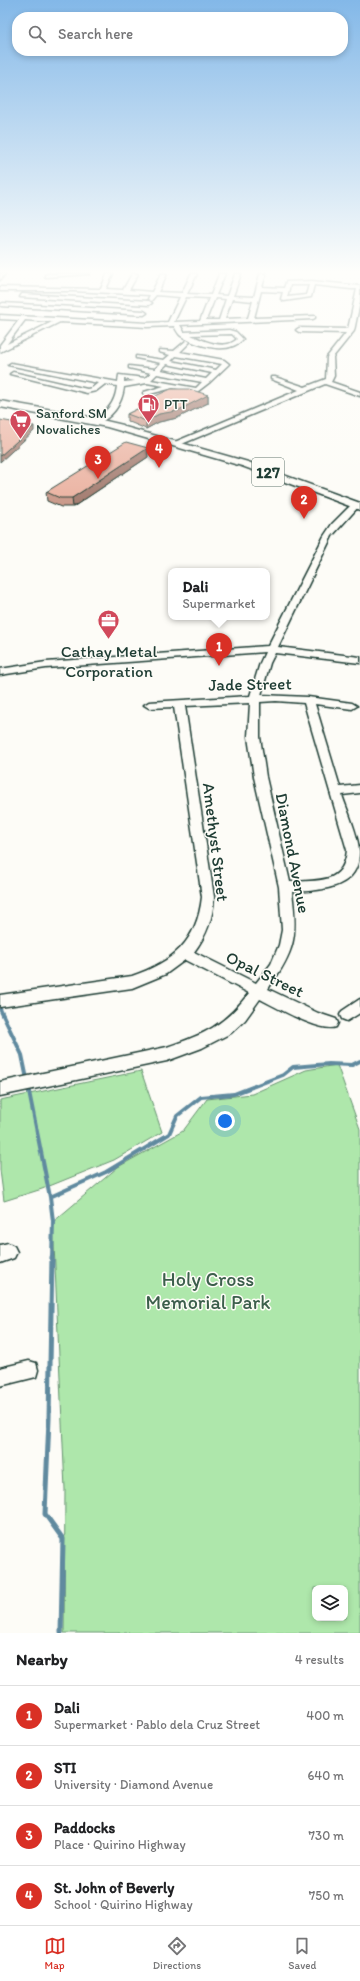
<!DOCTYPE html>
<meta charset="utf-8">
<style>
:root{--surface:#fff;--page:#f2f2f2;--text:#202124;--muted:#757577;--line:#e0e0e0;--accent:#d93025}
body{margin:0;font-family:Itim,sans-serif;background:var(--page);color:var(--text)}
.controls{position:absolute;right:12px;bottom:12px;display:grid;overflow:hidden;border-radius:8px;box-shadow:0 2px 6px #0003}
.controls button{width:36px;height:36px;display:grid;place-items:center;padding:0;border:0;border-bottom:1px solid var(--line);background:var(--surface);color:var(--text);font:20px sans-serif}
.you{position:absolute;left:225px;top:1121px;width:14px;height:14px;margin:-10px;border:3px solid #fff;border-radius:50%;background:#1a73e8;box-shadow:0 0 0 6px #1a73e833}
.badge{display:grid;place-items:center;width:26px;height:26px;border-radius:50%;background:var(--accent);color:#fff;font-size:13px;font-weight:700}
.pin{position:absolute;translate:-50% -33px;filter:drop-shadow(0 1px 2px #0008)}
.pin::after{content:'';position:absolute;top:21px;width:14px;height:12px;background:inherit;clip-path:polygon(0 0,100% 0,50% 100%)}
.popup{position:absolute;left:168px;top:568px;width:102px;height:52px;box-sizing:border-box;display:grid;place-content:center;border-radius:8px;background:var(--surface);filter:drop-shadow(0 1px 3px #0005);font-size:13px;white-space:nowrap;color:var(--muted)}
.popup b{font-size:15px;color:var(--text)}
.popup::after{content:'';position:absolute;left:50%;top:100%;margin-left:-8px;border:8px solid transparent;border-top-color:var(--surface)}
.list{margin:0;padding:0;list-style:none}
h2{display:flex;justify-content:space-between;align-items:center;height:52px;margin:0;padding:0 16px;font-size:17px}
h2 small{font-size:13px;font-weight:400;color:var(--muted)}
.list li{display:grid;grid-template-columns:26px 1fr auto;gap:12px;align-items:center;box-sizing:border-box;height:60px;padding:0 16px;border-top:1px solid var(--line)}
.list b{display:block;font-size:15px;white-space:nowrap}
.list p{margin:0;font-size:13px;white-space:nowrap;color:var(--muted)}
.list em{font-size:13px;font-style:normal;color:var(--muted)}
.icon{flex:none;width:22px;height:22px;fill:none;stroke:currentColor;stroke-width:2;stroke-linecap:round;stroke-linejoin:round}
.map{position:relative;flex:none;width:360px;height:1633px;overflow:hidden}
.search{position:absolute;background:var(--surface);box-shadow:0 2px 6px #0003;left:12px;right:12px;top:12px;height:44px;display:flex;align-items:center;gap:10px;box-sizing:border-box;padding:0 14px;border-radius:16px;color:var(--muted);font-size:15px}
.sheet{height:292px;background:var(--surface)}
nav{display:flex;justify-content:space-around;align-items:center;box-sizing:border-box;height:56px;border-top:1px solid var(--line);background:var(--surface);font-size:11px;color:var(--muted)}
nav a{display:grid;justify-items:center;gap:2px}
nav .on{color:var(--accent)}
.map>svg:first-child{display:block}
</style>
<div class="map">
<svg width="360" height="1633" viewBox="0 0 360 1633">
<rect width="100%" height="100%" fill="#fdfcf7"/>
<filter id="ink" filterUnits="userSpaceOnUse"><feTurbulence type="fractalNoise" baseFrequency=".025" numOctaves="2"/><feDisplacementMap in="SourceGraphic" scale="8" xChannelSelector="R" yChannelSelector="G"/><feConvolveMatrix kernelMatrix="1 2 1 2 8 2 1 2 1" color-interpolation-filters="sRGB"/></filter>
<g filter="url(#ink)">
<!-- green -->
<path fill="#aee7ab" stroke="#669270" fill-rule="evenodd" d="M 337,1065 L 360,1129 L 360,1633 L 64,1633 L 65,1489 L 53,1222 L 118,1167 L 183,1131 L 207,1099 L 252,1094 L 306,1070 ZM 315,1588 L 345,1588 L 345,1618 L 315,1618 Z
M 141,1071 L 162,1132 L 114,1160 L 42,1189 L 4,1201 L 0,1170 L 0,1100 Z"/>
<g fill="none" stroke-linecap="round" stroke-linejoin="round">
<!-- stream-far1 -->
<path stroke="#608a9f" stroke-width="4" d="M 0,1009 L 22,1055 L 27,1079
M 28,1087 L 50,1197
M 52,1258 L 53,1221 L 50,1197 L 106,1172 L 169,1134 L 177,1116 L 201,1097 L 234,1094 L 283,1075 L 293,1067 L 329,1064 L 352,1065 L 360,1061"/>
<!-- stream -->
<path stroke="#608a9f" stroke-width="5" d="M 52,1257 L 49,1419 L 45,1514 L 63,1539 L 61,1633"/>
<defs>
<path id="minor" d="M 0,274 L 5,274 L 0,280 Z
M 48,274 L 90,274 L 45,277 L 45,275 Z
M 107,274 L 113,274 L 106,289 L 123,290 L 132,274 L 138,274 L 129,290 L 152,292 L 161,274 L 167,274 L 158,292 L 182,293 L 191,274 L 197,274 L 187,294 L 211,295 L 219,274 L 225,274 L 216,295 L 227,296 L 235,274 L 241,274 L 233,296 L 254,297 L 260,274 L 266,274 L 262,287 L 284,288 L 286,282 L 312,281 L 360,286 L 360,302 L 354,331 L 333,357 L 334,376 L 331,382 L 360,392 L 360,396 L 325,384 L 177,446 L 170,444 L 299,390 L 271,379 L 271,377 L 275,377 L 305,387 L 326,379 L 327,357 L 346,333 L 299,332 L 296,330 L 299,328 L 348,329 L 357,289 L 351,289 L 314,285 L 311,297 L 284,301 L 281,299 L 283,292 L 261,291 L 254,318 L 315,316 L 315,318 L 313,319 L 180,325 L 184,332 L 229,330 L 236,332 L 243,339 C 229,356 197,346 181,336 C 178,334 176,329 174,326 L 147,327 L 60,322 L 0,352 L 0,345 L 19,320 L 0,319 L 0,315 L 147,323 L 168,322 L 180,297 L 156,295 L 151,301 L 148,299 L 150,295 L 73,291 L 0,291 L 0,287 L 101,289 ZM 290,285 L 309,285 L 306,295 L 287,297 ZM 186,297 L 209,298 L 200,321 L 174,322 ZM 215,298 L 226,299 L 219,320 L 206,320 ZM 232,299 L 253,301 L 248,318 L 225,319 ZM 25,320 L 52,322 L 7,344 ZM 232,334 L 237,339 C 225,351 204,341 191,335 Z
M 22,294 L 149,301 L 152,303 L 149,305 L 20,297 Z
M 3,303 L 144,311 L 147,313 L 144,315 L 1,306 L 1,304 Z
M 187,340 L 190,342 L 180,352 L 224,360 L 229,364 L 210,382 L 197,392 L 173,388 L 146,395 L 143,393 L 144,392 L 164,386 L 147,383 L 124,387 C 122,404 112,419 95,424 L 91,422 L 92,420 C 107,412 115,404 117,386 L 105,384 L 96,391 L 87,393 L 10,374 L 13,372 L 87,389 L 92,388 L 98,383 L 8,365 L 11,363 L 118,382 L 119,375 L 145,378 L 151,373 L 129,368 L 129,366 L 155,369 L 161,363 L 136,358 L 136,356 L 164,360 L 170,355 L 159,352 L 159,350 L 174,351 ZM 176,356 L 222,364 L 216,370 L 171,361 ZM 167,364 L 212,373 L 206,379 L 161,370 ZM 157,374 L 202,382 L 196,388 L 151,380 ZM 124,379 L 135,381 L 124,382 Z
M 353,503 L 359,503 L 360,505 L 332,536 L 278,647 L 360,657 L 360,663 L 275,653 L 270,663 L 261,695 L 308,697 L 352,703 L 357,706 L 352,709 L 315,704 L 340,787 L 360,785 L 360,793 L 342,795 C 347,810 359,837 359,851 C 360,890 320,890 292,892 C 298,938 295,951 268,989 L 318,1013 L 336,1019 L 338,1023 L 336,1027 C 321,1033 276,1007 260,999 L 245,1020 L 231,1033 L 202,1048 L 167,1061 L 0,1096 L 0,1082 L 167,1047 C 205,1034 224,1026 249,993 L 185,960 L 166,974 L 132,988 L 0,1007 L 0,995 L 132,976 C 173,962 197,942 202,897 L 174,707 L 149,708 L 144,705 L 149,702 L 250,696 L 260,663 L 265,652 L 46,668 L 0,675 L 0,669 L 46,662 L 268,646 L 324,536 L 332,524 ZM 276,701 L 304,703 L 347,850 C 344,885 318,880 290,882 L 266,777 L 260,737 L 260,702 ZM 250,703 L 248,737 L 254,777 L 279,887 L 282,930 L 279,945 L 271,964 L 256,983 L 194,952 C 207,935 213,918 214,897 L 185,706 Z
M 360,999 L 360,1013 L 347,1021 L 342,1019 L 340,1015 L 342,1011 Z
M 8,1243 L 14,1246 L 17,1252 L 14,1258 L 0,1263 L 0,1245 Z
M 29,1361 L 36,1363 L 38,1370 L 36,1377 L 0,1386 L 0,1368 Z"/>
<path id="major" d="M 0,401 L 76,414 L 123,425 L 125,427 L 248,462 L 360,503 L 360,510 L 242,466 L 107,427 L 0,407 Z"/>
</defs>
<!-- minor casing -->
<use href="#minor" stroke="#1f3d34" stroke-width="3"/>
<!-- major casing -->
<use href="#major" stroke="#1f3d34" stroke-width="3"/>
<!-- minor -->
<use href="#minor" fill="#fdfcf7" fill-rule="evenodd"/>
<!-- major -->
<use href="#major" fill="#fdfcf7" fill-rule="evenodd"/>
</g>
<!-- wall -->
<path fill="#ca9a8b" stroke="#1f3d34" d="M 208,395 L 208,403 L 177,418 L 159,422 L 146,429 L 127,421 L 127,414 L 151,402 L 151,398 Z
M 148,457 L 73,507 L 61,507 L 47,501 L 46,492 Z"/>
<!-- shaded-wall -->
<path fill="#a47d71" stroke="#1f3d34" d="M 208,395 L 208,403 L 177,418 L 159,422 L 146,429 L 146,421 L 159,414 Z
M 34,426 L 34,431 L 0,462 L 0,456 Z
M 148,448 L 148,457 L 73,507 L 72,498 Z"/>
<!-- building -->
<path fill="#ebb3a2" stroke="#1f3d34" d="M 171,389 L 189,389 L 208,395 L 177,411 L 159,414 L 146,421 L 127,414 L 156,400 L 151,398 Z
M 0,420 L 34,426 L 0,456 Z
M 126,442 L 148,448 L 72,498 L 60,498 L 46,492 Z"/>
</g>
<!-- sky -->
<linearGradient id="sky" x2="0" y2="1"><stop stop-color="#83b8e8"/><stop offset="0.54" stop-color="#fefefb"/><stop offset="1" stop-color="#fefefb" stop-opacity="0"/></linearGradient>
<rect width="360" height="503" fill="url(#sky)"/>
<!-- icons -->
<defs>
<symbol id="fuel-pin" viewBox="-11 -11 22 30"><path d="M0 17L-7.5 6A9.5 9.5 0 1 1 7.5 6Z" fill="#d1495b" stroke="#fdfcf7"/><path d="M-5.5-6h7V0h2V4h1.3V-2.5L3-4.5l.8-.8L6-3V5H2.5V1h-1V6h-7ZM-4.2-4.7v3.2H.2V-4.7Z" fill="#fff"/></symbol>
<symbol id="supermarket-pin" viewBox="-11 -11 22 30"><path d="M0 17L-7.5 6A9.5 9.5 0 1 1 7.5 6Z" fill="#d1495b" stroke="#fdfcf7"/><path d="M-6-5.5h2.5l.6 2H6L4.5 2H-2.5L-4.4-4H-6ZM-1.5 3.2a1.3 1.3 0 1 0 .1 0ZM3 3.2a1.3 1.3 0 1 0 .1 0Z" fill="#fff"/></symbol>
<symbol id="office-pin" viewBox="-11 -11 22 30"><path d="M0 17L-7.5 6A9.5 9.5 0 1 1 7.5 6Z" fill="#d1495b" stroke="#fdfcf7"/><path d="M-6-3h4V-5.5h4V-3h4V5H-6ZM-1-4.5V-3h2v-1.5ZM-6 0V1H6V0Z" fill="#fff"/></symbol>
</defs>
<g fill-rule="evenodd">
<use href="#fuel-pin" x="136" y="392" width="25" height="34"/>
<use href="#supermarket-pin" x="8" y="408" width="25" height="34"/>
<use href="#office-pin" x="96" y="608" width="25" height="34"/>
</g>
<g text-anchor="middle" stroke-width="3" stroke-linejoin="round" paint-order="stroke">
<!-- far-poi labels -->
<g font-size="14" fill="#1f3d34" stroke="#fdfcf7" text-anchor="start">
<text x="164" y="409">PTT</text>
<text x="36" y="418">Sanford SM<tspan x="36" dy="16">Novaliches</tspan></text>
</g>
<!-- shield labels -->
<rect fill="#fdfcf7" stroke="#62766e" stroke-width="1" x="252" y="458" width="32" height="28" rx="3"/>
<g font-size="16" font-weight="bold" fill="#1f3d34">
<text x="268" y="478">127</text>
</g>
<!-- poi labels -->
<g font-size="17" fill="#1f3d34" stroke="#fdfcf7">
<text x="109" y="657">Cathay Metal<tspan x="109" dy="20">Corporation</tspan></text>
</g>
<!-- street labels -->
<g font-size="17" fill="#1f3d34" stroke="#fdfcf7">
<text transform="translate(250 684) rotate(-1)" y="6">Jade Street</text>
<text transform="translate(216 842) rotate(83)" y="6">Amethyst Street</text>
<text transform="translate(293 853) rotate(79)" y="6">Diamond Avenue</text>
<text transform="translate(265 974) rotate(26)" y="6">Opal Street</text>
</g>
<!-- near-park labels -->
<g font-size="20" fill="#3c5f4c" stroke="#fdfcf7">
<text x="208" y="1286">Holy Cross<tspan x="208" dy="23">Memorial Park</tspan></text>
</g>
</g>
</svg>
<div class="controls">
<button><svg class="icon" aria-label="layers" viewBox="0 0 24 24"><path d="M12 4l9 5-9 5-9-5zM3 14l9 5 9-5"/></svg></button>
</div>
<div class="you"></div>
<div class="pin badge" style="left:219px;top:666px">1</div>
<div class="popup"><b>Dali</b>Supermarket</div>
<div class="pin badge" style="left:304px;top:519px">2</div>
<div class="pin badge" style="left:98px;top:479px">3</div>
<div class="pin badge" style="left:159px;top:468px">4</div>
<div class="search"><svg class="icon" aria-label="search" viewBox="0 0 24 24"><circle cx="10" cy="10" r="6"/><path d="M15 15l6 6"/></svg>Search here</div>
</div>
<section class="sheet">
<h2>Nearby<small>4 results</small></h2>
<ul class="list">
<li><span class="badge">1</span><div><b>Dali</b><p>Supermarket · Pablo dela Cruz Street</p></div><em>400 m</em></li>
<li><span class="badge">2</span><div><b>STI</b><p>University · Diamond Avenue</p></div><em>640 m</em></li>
<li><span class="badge">3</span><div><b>Paddocks</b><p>Place · Quirino Highway</p></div><em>730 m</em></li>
<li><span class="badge">4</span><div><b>St. John of Beverly</b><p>School · Quirino Highway</p></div><em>750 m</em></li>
</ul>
</section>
<nav>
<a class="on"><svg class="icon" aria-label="map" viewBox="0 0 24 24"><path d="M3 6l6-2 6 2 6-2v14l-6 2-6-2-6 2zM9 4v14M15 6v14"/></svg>Map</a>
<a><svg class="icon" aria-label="directions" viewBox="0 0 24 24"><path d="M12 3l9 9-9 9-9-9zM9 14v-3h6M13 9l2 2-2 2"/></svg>Directions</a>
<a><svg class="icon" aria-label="saved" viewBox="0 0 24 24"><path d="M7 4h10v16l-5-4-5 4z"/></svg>Saved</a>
</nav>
